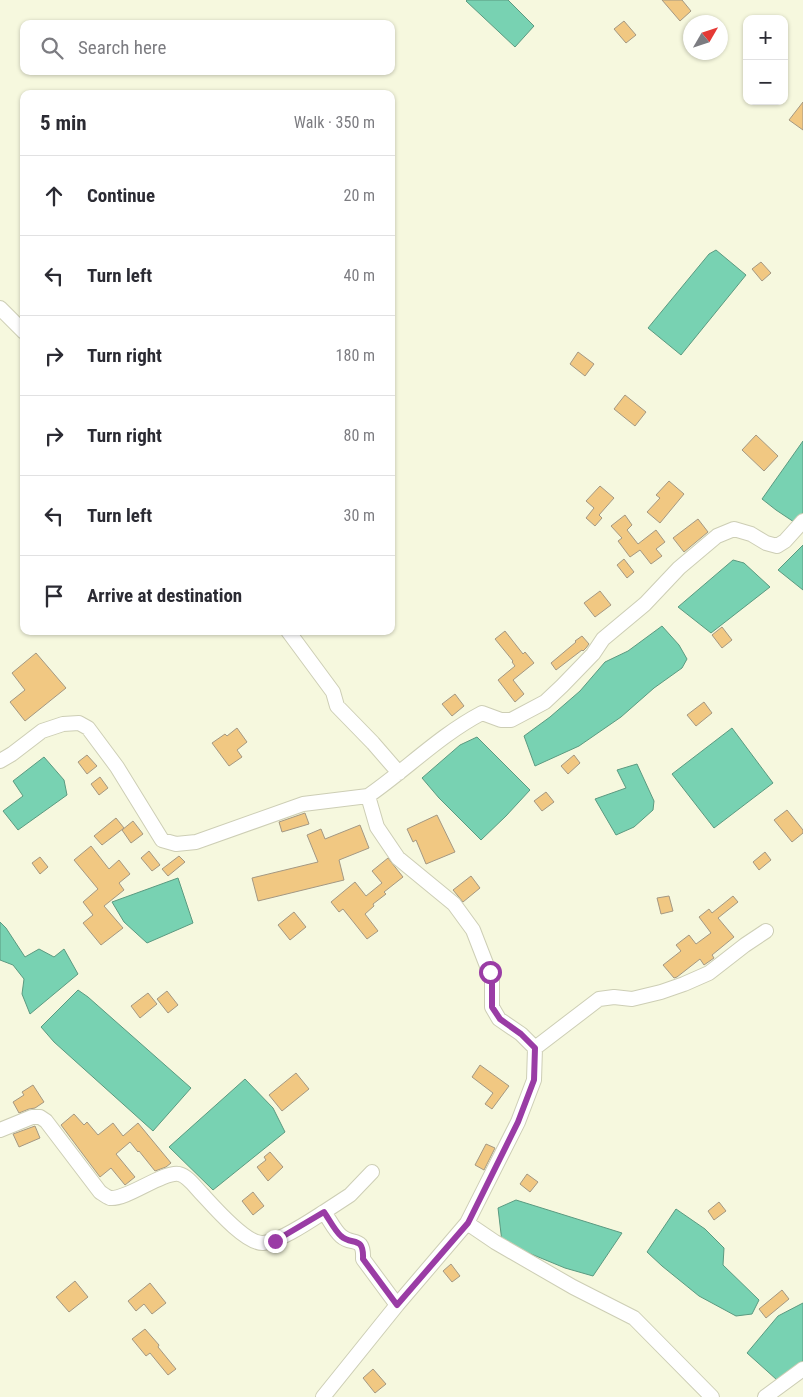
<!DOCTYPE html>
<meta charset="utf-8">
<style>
:root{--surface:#fff;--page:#f2f2f3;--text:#2b2b33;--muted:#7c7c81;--line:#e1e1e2}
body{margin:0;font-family:"Roboto Condensed",sans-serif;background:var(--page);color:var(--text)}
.controls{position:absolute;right:15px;top:15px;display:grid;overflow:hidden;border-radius:10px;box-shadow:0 1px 4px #0004}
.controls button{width:45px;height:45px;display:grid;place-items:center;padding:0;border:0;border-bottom:1px solid var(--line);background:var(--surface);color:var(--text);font:25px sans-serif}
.compass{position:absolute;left:683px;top:15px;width:45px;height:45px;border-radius:50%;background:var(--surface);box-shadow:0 1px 4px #0004;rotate:51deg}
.stop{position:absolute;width:15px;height:15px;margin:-11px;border:4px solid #9a3ca5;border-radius:50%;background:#fff}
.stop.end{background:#9a3ca5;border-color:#fff;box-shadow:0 1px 5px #0008}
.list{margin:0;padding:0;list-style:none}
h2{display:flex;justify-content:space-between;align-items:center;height:65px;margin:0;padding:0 20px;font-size:21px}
h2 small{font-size:16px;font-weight:400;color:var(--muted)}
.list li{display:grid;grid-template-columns:32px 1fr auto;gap:15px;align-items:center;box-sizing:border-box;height:80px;padding:0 20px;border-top:1px solid var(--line)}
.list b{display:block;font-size:19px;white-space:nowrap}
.list em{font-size:16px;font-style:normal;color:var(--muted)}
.icon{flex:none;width:28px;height:28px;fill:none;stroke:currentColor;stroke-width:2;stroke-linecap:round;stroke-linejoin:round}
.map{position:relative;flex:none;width:803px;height:1397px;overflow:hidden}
.search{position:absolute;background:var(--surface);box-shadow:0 1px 4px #0004;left:20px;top:20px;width:375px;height:55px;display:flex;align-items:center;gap:12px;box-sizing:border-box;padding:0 18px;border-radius:10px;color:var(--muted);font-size:19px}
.panel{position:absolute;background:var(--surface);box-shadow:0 1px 4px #0004;left:20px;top:90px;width:375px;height:545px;border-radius:10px}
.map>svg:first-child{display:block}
</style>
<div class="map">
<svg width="803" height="1397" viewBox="0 0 803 1397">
<rect width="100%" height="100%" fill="#f6f8de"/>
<!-- water -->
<path fill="#78d2b2" stroke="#5b9a80" d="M 467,0 L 508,0 L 534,26 L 515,47 L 466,1 Z
M 716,250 L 746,275 L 681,355 L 648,328 L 709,254 Z
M 803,441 L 803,517 L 797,524 L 776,510 L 762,499 Z
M 803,545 L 803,590 L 778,570 Z
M 733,560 L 744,563 L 770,587 L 711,633 L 678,607 Z
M 662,626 L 679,645 L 687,659 L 682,668 L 654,688 L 621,717 L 579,746 L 535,766 L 524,736 L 550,717 L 580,691 L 605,662 L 628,651 Z
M 732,728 L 773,783 L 714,828 L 672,774 Z
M 477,737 L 530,790 L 506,816 L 481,840 L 439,798 L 422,778 L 460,745 Z
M 44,757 L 64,780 L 67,795 L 18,830 L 3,811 L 23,796 L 13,781 Z
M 637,764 L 654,801 L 653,810 L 634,827 L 616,835 L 595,799 L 626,788 L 617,770 Z
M 178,878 L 193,923 L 147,943 L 124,922 L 112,902 Z
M 0,922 L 6,928 L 25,957 L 39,949 L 54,957 L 64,949 L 78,974 L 30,1014 L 22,994 L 24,979 L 13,965 L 0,960 Z
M 78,990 L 88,997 L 191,1088 L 153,1131 L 54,1042 L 41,1027 Z
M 245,1079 L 273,1108 L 285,1132 L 213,1190 L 169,1147 Z
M 516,1200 L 622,1233 L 593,1276 L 565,1268 L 502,1242 L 498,1208 Z
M 676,1209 L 705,1229 L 724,1248 L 723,1265 L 759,1300 L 752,1314 L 736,1316 L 699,1296 L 662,1266 L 647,1252 Z
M 803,1303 L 803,1361 L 783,1378 L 777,1380 L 747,1353 L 778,1316 Z"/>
<!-- building -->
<path fill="#f1c882" stroke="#a49882" d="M 662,0 L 682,0 L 691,11 L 680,21 Z
M 624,21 L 636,35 L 626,43 L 614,29 Z
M 803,102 L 803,130 L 789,120 Z
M 761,262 L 771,273 L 762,281 L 752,269 Z
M 578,352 L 594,364 L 585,376 L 570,364 Z
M 625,395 L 646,412 L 635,426 L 614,409 Z
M 756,435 L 778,456 L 764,471 L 742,450 Z
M 669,481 L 684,494 L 660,523 L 647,512 L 660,498 L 656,495 Z
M 600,486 L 614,498 L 599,515 L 602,518 L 595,526 L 586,518 L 594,508 L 586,501 Z
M 625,515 L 632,525 L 627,530 L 638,544 L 656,530 L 665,542 L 656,549 L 662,556 L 651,564 L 640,550 L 630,557 L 618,541 L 622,538 L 611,526 Z
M 698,519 L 708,532 L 684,552 L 673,538 Z
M 624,559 L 634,572 L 627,578 L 617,565 Z
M 600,591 L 611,605 L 595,617 L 584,603 Z
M 722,627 L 732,640 L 722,648 L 712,635 Z
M 505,631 L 523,654 L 525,652 L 534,663 L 513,680 L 524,694 L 515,702 L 498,680 L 515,666 L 512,662 L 513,661 L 495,639 Z
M 582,636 L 589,644 L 586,648 L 583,651 L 582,650 L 556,670 L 551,663 L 576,642 L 575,641 Z
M 36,653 L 66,688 L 25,721 L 10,702 L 25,690 L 12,673 Z
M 455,694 L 464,706 L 452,716 L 442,704 Z
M 704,702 L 712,713 L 696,726 L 687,715 Z
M 237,728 L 247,742 L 237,750 L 242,757 L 229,766 L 212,743 L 225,734 L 227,736 Z
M 87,755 L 97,766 L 87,774 L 78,762 Z
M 574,755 L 580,763 L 568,774 L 561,766 Z
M 100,777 L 108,788 L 99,795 L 91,784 Z
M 546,792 L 554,802 L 542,811 L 534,801 Z
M 787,810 L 803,830 L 803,833 L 792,842 L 774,820 Z
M 305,813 L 309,824 L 282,832 L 279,822 Z
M 437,815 L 455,852 L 426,864 L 416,840 L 413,842 L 407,829 Z
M 116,818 L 124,828 L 102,845 L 94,836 Z
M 133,821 L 143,834 L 131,843 L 122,830 Z
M 360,825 L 369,848 L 339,860 L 344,880 L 258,901 L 252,878 L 318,862 L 307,835 L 321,829 L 325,839 Z
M 91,846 L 109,869 L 119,860 L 130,874 L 119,883 L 124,890 L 104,906 L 123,928 L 101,945 L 83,923 L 93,915 L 83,902 L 98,889 L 74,860 Z
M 149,851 L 160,865 L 152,871 L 141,858 Z
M 765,852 L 771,860 L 759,870 L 753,862 Z
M 179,856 L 185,862 L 168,876 L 162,869 Z
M 40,857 L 48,867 L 40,874 L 32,863 Z
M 388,858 L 403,877 L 384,892 L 386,894 L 373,904 L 374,906 L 365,914 L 378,931 L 367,939 L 343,909 L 339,912 L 331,902 L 355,882 L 366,896 L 382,883 L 372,871 Z
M 471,876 L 480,888 L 463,902 L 453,890 Z
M 669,896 L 673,911 L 661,914 L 657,898 Z
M 733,896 L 738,902 L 718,918 L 734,937 L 712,955 L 714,958 L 704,965 L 700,959 L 677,977 L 674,978 L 663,965 L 681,951 L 676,945 L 689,935 L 696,944 L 711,933 L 699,917 L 709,909 L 712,913 Z
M 294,912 L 306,927 L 290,940 L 278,925 Z
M 167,991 L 178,1005 L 168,1013 L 157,999 Z
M 148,993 L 157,1004 L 140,1018 L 131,1006 Z
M 480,1065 L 509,1086 L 492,1109 L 485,1104 L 493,1093 L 472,1077 Z
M 296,1073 L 309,1089 L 282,1111 L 269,1095 Z
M 33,1085 L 44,1102 L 35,1108 L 29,1109 L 19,1113 L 13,1102 L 24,1095 L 22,1092 Z
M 74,1114 L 84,1125 L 87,1122 L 98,1135 L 113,1123 L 123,1136 L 138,1123 L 171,1163 L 166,1167 L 155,1171 L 139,1151 L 138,1152 L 130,1142 L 116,1154 L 135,1177 L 125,1185 L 111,1168 L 100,1177 L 61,1125 Z
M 35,1126 L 40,1138 L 19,1147 L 13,1134 Z
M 486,1144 L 495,1148 L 484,1170 L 475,1165 Z
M 270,1152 L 283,1167 L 268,1181 L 257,1167 L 266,1160 L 264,1157 Z
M 527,1174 L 538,1182 L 530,1192 L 520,1184 Z
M 253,1192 L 264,1206 L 253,1215 L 242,1201 Z
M 719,1202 L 726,1211 L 714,1220 L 708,1211 Z
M 451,1264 L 460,1276 L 452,1282 L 443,1271 Z
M 75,1281 L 88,1297 L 69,1312 L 56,1297 Z
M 150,1283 L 166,1303 L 152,1314 L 144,1304 L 136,1311 L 128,1301 Z
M 782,1290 L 789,1299 L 766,1318 L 759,1309 Z
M 145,1329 L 159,1345 L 158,1347 L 176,1369 L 168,1375 L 150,1353 L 146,1356 L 132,1339 Z
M 373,1369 L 386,1384 L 375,1393 L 363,1378 Z"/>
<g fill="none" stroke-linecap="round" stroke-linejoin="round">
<defs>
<path id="minor" d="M 0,308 L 24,332
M 288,631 L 333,692 L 337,706 L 373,743 L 399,773
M 0,761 L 12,754 L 42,731 L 63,724 L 79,723 L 88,728 L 117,767 L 162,840 L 176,844 L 196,842 L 303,804 L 368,796
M 535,1048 L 599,999 L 614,997 L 632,999 L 661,992 L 684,984 L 709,973 L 745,945 L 766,931
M 0,1130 L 32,1117 L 40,1117 L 46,1121 L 100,1192 C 103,1194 107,1197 110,1198 C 127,1200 163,1171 179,1174 C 188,1176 196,1188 202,1194 C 214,1207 246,1244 263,1243 C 279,1242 310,1221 324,1212 C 329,1219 335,1231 341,1236 C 352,1246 364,1235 363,1259 L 397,1305
M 324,1212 L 350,1195 L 372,1172
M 467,1223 L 495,1242 L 573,1287 L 634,1318 L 712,1397
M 323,1397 L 397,1305 L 467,1223 L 518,1122 L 534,1080 L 535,1048 L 521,1034 L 499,1019 L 492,1007 L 492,979 L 473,930 L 454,904 L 398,858 L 377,827 L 368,796 C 407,769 440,735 482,713 L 501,720 L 511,720 L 545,702 L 562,686 L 593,654 L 603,639 L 645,604 L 679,568 L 717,536 L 734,529 L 751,534 L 766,543 L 777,546 L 785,541 L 803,521
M 765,1397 L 803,1369"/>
</defs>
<!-- minor casing -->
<use href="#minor" stroke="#cdceb5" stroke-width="16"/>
<!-- minor -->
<use href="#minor" stroke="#fff" stroke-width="14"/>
</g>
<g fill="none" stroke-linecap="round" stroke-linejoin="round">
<!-- route -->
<path stroke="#9a3ca5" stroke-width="6" d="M 275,1241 L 324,1212 C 329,1219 335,1231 341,1236 C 352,1246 364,1235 363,1259 L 397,1305 L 468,1223 L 518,1122 L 534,1080 L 535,1048 L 521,1034 L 500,1019 L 492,1007 L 492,979 L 490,972"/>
</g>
</svg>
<div class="controls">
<button>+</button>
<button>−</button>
</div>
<svg class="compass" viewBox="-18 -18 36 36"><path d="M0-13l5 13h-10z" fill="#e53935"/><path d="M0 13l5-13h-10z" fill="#7c7c81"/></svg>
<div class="stop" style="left:490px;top:972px"></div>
<div class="stop end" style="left:275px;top:1241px"></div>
<div class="search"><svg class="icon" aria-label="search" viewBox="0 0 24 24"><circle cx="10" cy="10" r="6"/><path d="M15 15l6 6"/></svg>Search here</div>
<section class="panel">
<h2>5 min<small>Walk · 350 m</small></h2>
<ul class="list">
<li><svg class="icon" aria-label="ahead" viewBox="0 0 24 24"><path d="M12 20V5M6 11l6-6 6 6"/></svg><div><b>Continue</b></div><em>20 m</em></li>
<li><svg class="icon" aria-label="left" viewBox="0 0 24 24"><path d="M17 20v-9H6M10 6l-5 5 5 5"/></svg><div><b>Turn left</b></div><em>40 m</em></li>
<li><svg class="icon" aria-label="right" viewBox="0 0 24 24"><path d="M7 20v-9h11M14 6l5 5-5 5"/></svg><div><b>Turn right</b></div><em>180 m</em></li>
<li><svg class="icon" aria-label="right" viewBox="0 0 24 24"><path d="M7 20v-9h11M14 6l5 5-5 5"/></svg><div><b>Turn right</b></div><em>80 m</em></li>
<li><svg class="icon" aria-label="left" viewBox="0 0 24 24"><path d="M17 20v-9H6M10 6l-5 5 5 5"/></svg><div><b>Turn left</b></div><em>30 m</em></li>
<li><svg class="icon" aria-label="arrive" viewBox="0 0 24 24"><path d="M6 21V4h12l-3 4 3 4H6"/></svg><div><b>Arrive at destination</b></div></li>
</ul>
</section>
</div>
